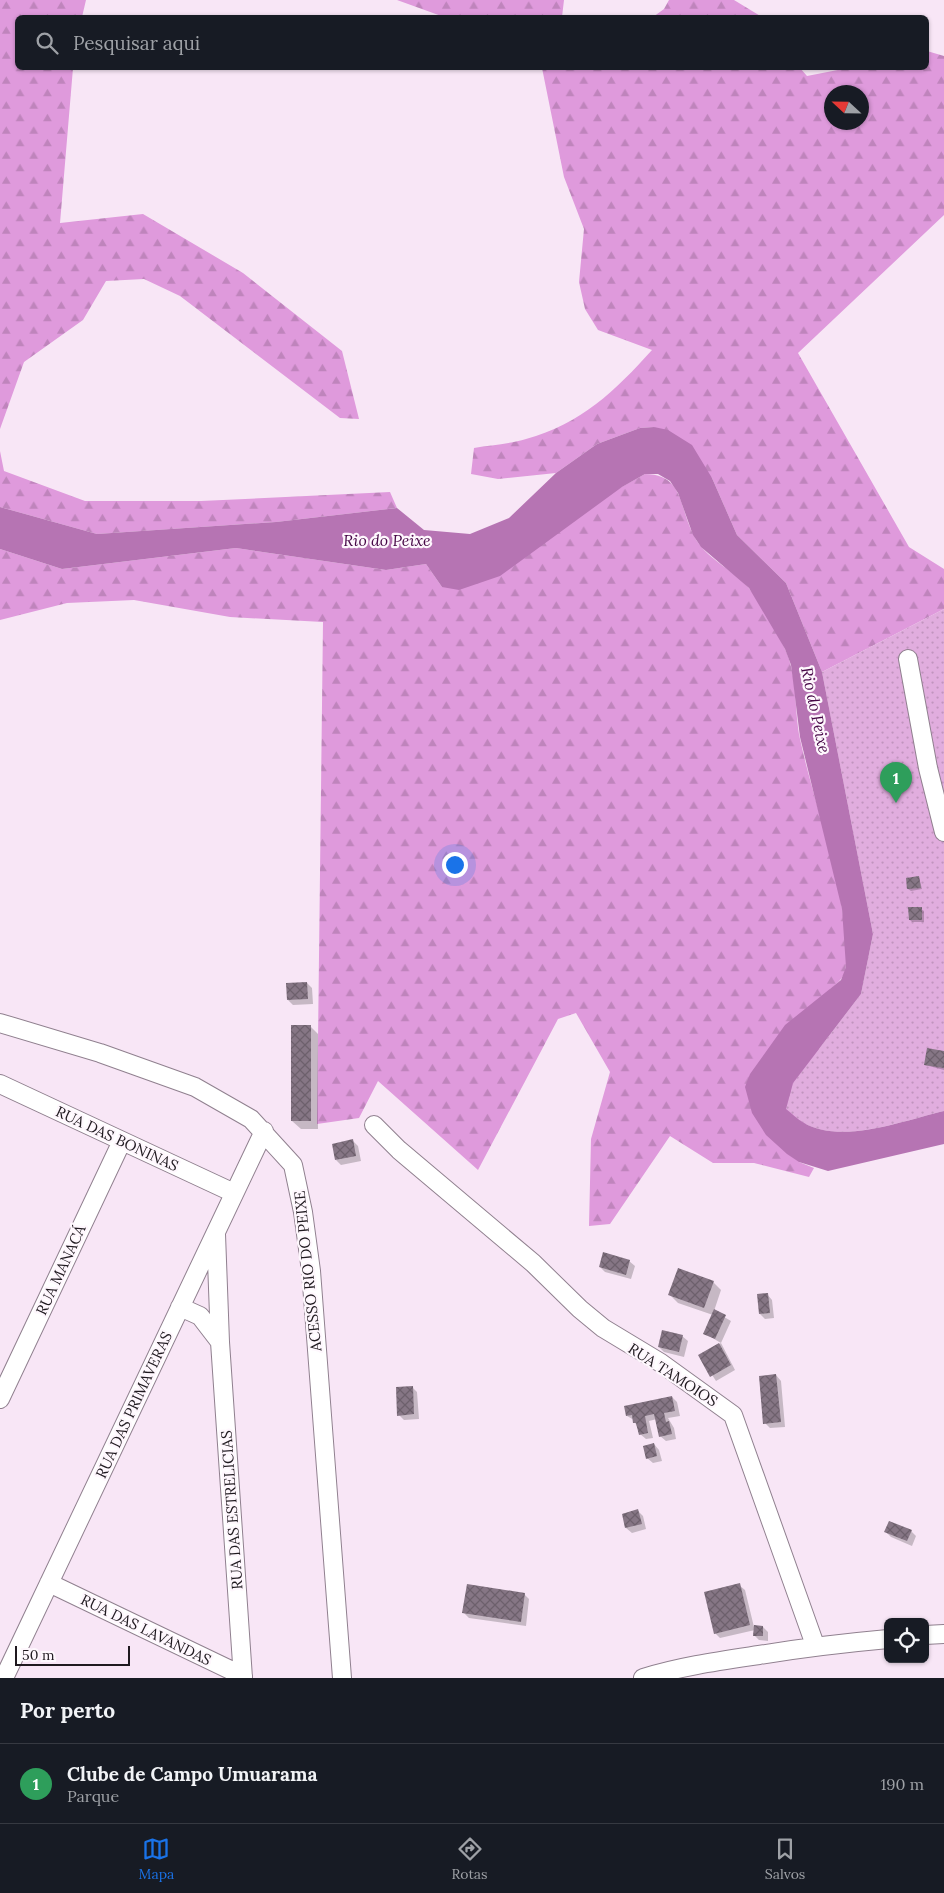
<!DOCTYPE html>
<html lang="pt">
<meta charset="utf-8">
<style>
:root{--surface:#171b24;--page:#242831;--text:#f1f3f6;--muted:#9ea1a6;--line:#363941;--accent:#1a73e8}
body{margin:0;font-family:Lora,serif;background:var(--page);color:var(--text)}
.controls{position:absolute;right:15px;bottom:15px;display:grid;overflow:hidden;border-radius:8px;box-shadow:0 1px 4px #0004}
.controls button{width:45px;height:45px;display:grid;place-items:center;padding:0;border:0;border-bottom:1px solid var(--line);background:var(--surface);color:var(--text);font:25px sans-serif}
.compass{position:absolute;left:824px;top:85px;width:45px;height:45px;border-radius:50%;background:var(--surface);box-shadow:0 1px 4px #0004;rotate:292deg}
.scale{position:absolute;left:15px;bottom:12px;width:115px;box-sizing:border-box;padding-left:5px;border:2px solid #1f191f;border-top:0;font-size:14px;line-height:18px;white-space:nowrap;color:#1f191f;-webkit-text-stroke:4px #fef7fd;paint-order:stroke}
.you{position:absolute;left:454px;top:864px;width:18px;height:18px;margin:-12px;border:4px solid #fff;border-radius:50%;background:#1a73e8;box-shadow:0 0 0 8px #1a73e833}
.badge{display:grid;place-items:center;width:32px;height:32px;border-radius:50%;background:var(--accent);color:#fff;font-size:16px;font-weight:700}
.pin{position:absolute;translate:-50% -41px;filter:drop-shadow(0 1px 2px #0008)}
.pin::after{content:'';position:absolute;top:26px;width:18px;height:15px;background:inherit;clip-path:polygon(0 0,100% 0,50% 100%)}
.list{margin:0;padding:0;list-style:none}
h2{display:flex;justify-content:space-between;align-items:center;height:65px;margin:0;padding:0 20px;font-size:21px}
h2 small{font-size:16px;font-weight:400;color:var(--muted)}
.list li{display:grid;grid-template-columns:32px 1fr auto;gap:15px;align-items:center;box-sizing:border-box;height:80px;padding:0 20px;border-top:1px solid var(--line)}
.list b{display:block;font-size:19px;white-space:nowrap}
.list p{margin:0;font-size:16px;white-space:nowrap;color:var(--muted)}
.list em{font-size:16px;font-style:normal;color:var(--muted)}
.icon{flex:none;width:28px;height:28px;fill:none;stroke:currentColor;stroke-width:2;stroke-linecap:round;stroke-linejoin:round}
.map{position:relative;flex:none;width:944px;height:1678px;overflow:hidden}
.search{position:absolute;background:var(--surface);box-shadow:0 1px 4px #0004;left:15px;right:15px;top:15px;height:55px;display:flex;align-items:center;gap:12px;box-sizing:border-box;padding:0 18px;border-radius:8px;color:var(--muted);font-size:19px}
.sheet{height:145px;background:var(--surface)}
nav{display:flex;justify-content:space-around;align-items:center;box-sizing:border-box;height:70px;border-top:1px solid var(--line);background:var(--surface);font-size:14px;color:var(--muted)}
nav a{display:grid;justify-items:center;gap:2px}
nav .on{color:var(--accent)}
.map>svg:first-child{display:block}
</style>
<div class="map">
<svg width="944" height="1678" viewBox="0 0 944 1678">
<defs>
<pattern id="forest-firs" width="22" height="20" patternUnits="userSpaceOnUse" patternTransform="scale(1.25)"><rect width="22" height="20" fill="#df9adc"/><path d="M5 1l3.5 6h-7zM16 11l3.5 6h-7z" fill="#bf84bc"/></pattern>
<pattern id="park-dots" width="8" height="8" patternUnits="userSpaceOnUse" patternTransform="scale(1.25)"><rect width="8" height="8" fill="#e1adde"/><path d="M2 2h.1M6 6h.1" fill="none" stroke="#c194be" stroke-width="1.8" stroke-linecap="round"/></pattern>
<pattern id="building-cross-hatch" width="8" height="8" patternUnits="userSpaceOnUse" patternTransform="scale(1.25)"><rect width="8" height="8" fill="#867685"/><path d="M0 0l8 8M0 8l8-8" fill="none" stroke="#6d606c"/></pattern>
</defs>
<rect width="100%" height="100%" fill="#f8e6f6"/>
<!-- forest -->
<path fill="url(#forest-firs)" fill-rule="evenodd" d="M 0,0 L 86,0 L 82,17 L 18,18 L 18,68 L 73,68 L 60,223 L 143,214 L 243,273 L 342,351 L 359,419 L 340,418 L 180,296 L 144,279 L 106,281 L 83,320 L 24,362 L 0,429 Z
M 397,0 L 564,0 L 562,17 L 444,17 Z
M 669,0 L 734,0 L 762,17 L 653,17 L 664,9 Z
M 927,51 L 944,56 L 944,215 L 798,353 L 909,547 L 944,569 L 944,609 L 822,672 L 786,583 L 737,535 L 712,478 L 654,427 L 640,428 L 597,444 L 556,473 L 498,479 L 471,474 L 474,448 C 491,445 510,444 526,439 C 581,424 615,391 652,350 L 598,330 L 585,309 L 579,282 L 584,229 L 564,177 L 542,68 L 800,68 L 807,76 L 848,68 L 926,68 ZM 832,92 L 862,92 L 862,122 L 832,122 Z
M 0,451 L 4,471 L 85,501 L 201,501 L 390,492 L 397,508 L 276,522 L 97,534 L 0,507 Z
M 645,474 C 684,474 679,508 694,536 C 705,558 732,569 748,587 C 759,600 778,634 785,649 C 798,677 794,710 800,739 C 815,809 849,893 846,965 C 846,976 838,983 830,989 L 799,1162 L 814,1168 L 809,1177 L 754,1163 L 713,1163 L 670,1136 L 610,1224 L 589,1226 L 591,1139 L 610,1072 L 576,1013 L 558,1019 L 478,1170 L 378,1081 L 359,1118 L 317,1124 L 323,622 L 230,617 L 134,600 L 67,603 L 0,620 L 0,549 L 62,569 L 236,548 L 386,570 L 426,564 L 442,587 Z"/>
<!-- park -->
<path fill="url(#park-dots)" d="M 944,609 L 944,1111 C 905,1120 841,1145 804,1123 C 797,1119 792,1113 786,1109 L 793,1083 L 861,994 L 873,934 L 822,672 Z"/>
<!-- water -->
<path fill="#b674b3" d="M 654,427 L 668,430 L 692,445 L 712,478 L 737,535 L 786,583 L 822,672 L 873,934 L 861,994 L 793,1083 L 786,1109 C 791,1113 797,1119 804,1123 C 842,1145 905,1120 944,1111 L 944,1144 L 828,1171 L 799,1162 L 787,1154 L 766,1135 L 752,1113 L 745,1087 L 750,1074 L 785,1025 L 841,980 L 846,967 L 842,909 L 800,737 L 791,665 L 785,649 L 749,588 L 701,547 L 693,535 L 678,493 L 670,481 L 658,474 L 645,474 L 622,487 L 500,576 L 459,590 L 442,587 L 426,564 L 386,570 L 236,548 L 62,569 L 0,549 L 0,507 L 97,534 L 276,522 L 397,508 L 424,530 L 470,534 L 509,518 L 556,473 L 597,444 L 640,428 Z"/>
<!-- shadow -->
<path fill="#0003" d="M 919,877 L 922,889 L 911,891 L 908,889 Z
M 921,909 L 924,911 L 924,922 L 912,922 L 910,920 Z
M 307,983 L 312,988 L 313,1004 L 293,1005 L 288,1000 Z
M 310,1026 L 318,1034 L 318,1129 L 301,1129 L 292,1121 Z
M 944,1052 L 944,1070 L 925,1065 Z
M 353,1141 L 358,1146 L 361,1161 L 341,1165 L 336,1160 Z
M 629,1261 L 635,1266 L 631,1279 L 605,1272 L 600,1267 Z
M 713,1282 L 721,1290 L 714,1311 L 731,1321 L 721,1343 L 704,1333 L 713,1315 L 678,1303 L 670,1295 Z
M 767,1294 L 772,1300 L 774,1318 L 765,1319 L 760,1314 Z
M 682,1336 L 688,1341 L 684,1357 L 664,1352 L 659,1347 Z
M 721,1343 L 735,1370 L 716,1381 L 699,1355 Z
M 776,1375 L 781,1381 L 785,1427 L 770,1428 L 765,1423 Z
M 412,1387 L 417,1392 L 419,1419 L 404,1420 L 399,1415 Z
M 672,1397 L 677,1402 L 680,1416 L 668,1418 L 674,1428 L 676,1439 L 666,1441 L 660,1436 L 657,1419 L 649,1421 L 653,1438 L 646,1439 L 640,1434 L 634,1420 L 627,1416 Z
M 654,1444 L 659,1450 L 662,1461 L 653,1463 L 647,1458 Z
M 638,1511 L 643,1516 L 646,1529 L 632,1533 L 626,1528 L 623,1514 Z
M 911,1531 L 916,1536 L 912,1546 L 891,1537 L 886,1532 Z
M 739,1585 L 745,1590 L 754,1627 L 763,1627 L 768,1632 L 768,1641 L 759,1640 L 754,1635 L 755,1630 L 720,1638 L 715,1633 Z
M 524,1594 L 529,1599 L 526,1626 L 469,1618 L 464,1613 Z"/>
<!-- building -->
<path fill="url(#building-cross-hatch)" d="M 919,876 L 921,888 L 907,889 L 906,878 Z
M 908,907 L 922,907 L 922,920 L 909,920 Z
M 307,982 L 308,999 L 287,1000 L 286,983 Z
M 291,1025 L 311,1025 L 311,1121 L 291,1121 Z
M 927,1048 L 944,1051 L 944,1068 L 924,1065 Z
M 353,1139 L 356,1156 L 335,1160 L 332,1144 Z
M 603,1252 L 630,1260 L 626,1275 L 599,1267 Z
M 678,1268 L 714,1281 L 704,1308 L 668,1295 Z
M 768,1293 L 770,1313 L 759,1314 L 757,1294 Z
M 714,1309 L 726,1315 L 715,1339 L 703,1334 Z
M 662,1330 L 683,1335 L 679,1352 L 658,1347 Z
M 719,1343 L 731,1365 L 710,1377 L 698,1355 Z
M 776,1374 L 781,1422 L 763,1424 L 759,1376 Z
M 413,1386 L 414,1414 L 397,1416 L 396,1387 Z
M 672,1396 L 675,1411 L 664,1413 L 666,1422 L 669,1421 L 672,1434 L 659,1437 L 654,1414 L 645,1416 L 648,1433 L 639,1435 L 636,1423 L 633,1423 L 632,1415 L 626,1416 L 624,1406 Z
M 654,1443 L 657,1456 L 646,1459 L 643,1446 Z
M 638,1509 L 642,1524 L 625,1528 L 622,1514 Z
M 889,1521 L 912,1530 L 907,1541 L 884,1532 Z
M 740,1583 L 750,1625 L 714,1634 L 704,1592 Z
M 467,1584 L 525,1593 L 521,1622 L 462,1613 Z
M 754,1625 L 763,1626 L 763,1636 L 753,1636 Z"/>
<g fill="none" stroke-linecap="round" stroke-linejoin="round">
<defs>
<path id="minor" d="M 908,659 L 928,768 L 944,832
M 0,1023 L 100,1053 L 195,1087 L 251,1119 L 293,1165 L 303,1212 L 311,1271 L 342,1678
M 0,1084 L 234,1193
M 374,1125 L 399,1150 L 533,1263 L 580,1309 L 603,1328 L 661,1363 L 733,1415 L 815,1645
M 216,1234 L 220,1342 L 243,1678
M 180,1307 L 200,1316 L 220,1342
M 0,1399 L 122,1141
M 49,1583 L 243,1676
M 925,1635 L 944,1634
M 4,1678 L 264,1131
M 643,1678 C 682,1666 719,1661 759,1655 C 802,1648 844,1643 888,1639"/>
</defs>
<!-- minor casing -->
<use href="#minor" stroke="#90808f" stroke-width="20"/>
<!-- minor -->
<use href="#minor" stroke="#fff" stroke-width="18"/>
</g>
<g text-anchor="middle" stroke-width="4.5" stroke-linejoin="round" paint-order="stroke">
<!-- street labels -->
<g font-size="15" fill="#1f191f" stroke="#fef7fd">
<text transform="translate(117 1139) rotate(25)" y="5">RUA DAS BONINAS</text>
<text transform="translate(61 1270) rotate(-65)" y="5">RUA MANACÁ</text>
<text transform="translate(308 1271) rotate(-96)" y="5">ACESSO RIO DO PEIXE</text>
<text transform="translate(673 1375) rotate(33)" y="5">RUA TAMOIOS</text>
<text transform="translate(134 1405) rotate(-65)" y="5">RUA DAS PRIMAVERAS</text>
<text transform="translate(232 1510) rotate(-94)" y="5">RUA DAS ESTRELICIAS</text>
<text transform="translate(146 1630) rotate(26)" y="5">RUA DAS LAVANDAS</text>
</g>
<!-- water labels -->
<g font-size="16" font-style="italic" fill="#460746" stroke="#fef7fd">
<text x="387" y="546">Rio do Peixe</text>
<text transform="translate(816 710) rotate(78)" y="6">Rio do Peixe</text>
</g>
</g>
</svg>
<div class="controls">
<button><svg class="icon" aria-label="locate" viewBox="0 0 24 24"><circle cx="12" cy="12" r="6"/><path d="M12 2v4M12 18v4M2 12h4M18 12h4"/></svg></button>
</div>
<svg class="compass" viewBox="-18 -18 36 36"><path d="M0-13l5 13h-10z" fill="#e53935"/><path d="M0 13l5-13h-10z" fill="#9ea1a6"/></svg>
<div class="scale">50 m</div>
<div class="you"></div>
<div class="pin badge" style="left:896px;top:803px;background:#2e9e5b">1</div>
<div class="search"><svg class="icon" aria-label="search" viewBox="0 0 24 24"><circle cx="10" cy="10" r="6"/><path d="M15 15l6 6"/></svg>Pesquisar aqui</div>
</div>
<section class="sheet">
<h2>Por perto<small></small></h2>
<ul class="list">
<li><span class="badge" style="background:#2e9e5b">1</span><div><b>Clube de Campo Umuarama</b><p>Parque</p></div><em>190 m</em></li>
</ul>
</section>
<nav>
<a class="on"><svg class="icon" aria-label="map" viewBox="0 0 24 24"><path d="M3 6l6-2 6 2 6-2v14l-6 2-6-2-6 2zM9 4v14M15 6v14"/></svg>Mapa</a>
<a><svg class="icon" aria-label="directions" viewBox="0 0 24 24"><path d="M12 3l9 9-9 9-9-9zM9 14v-3h6M13 9l2 2-2 2"/></svg>Rotas</a>
<a><svg class="icon" aria-label="saved" viewBox="0 0 24 24"><path d="M7 4h10v16l-5-4-5 4z"/></svg>Salvos</a>
</nav>
